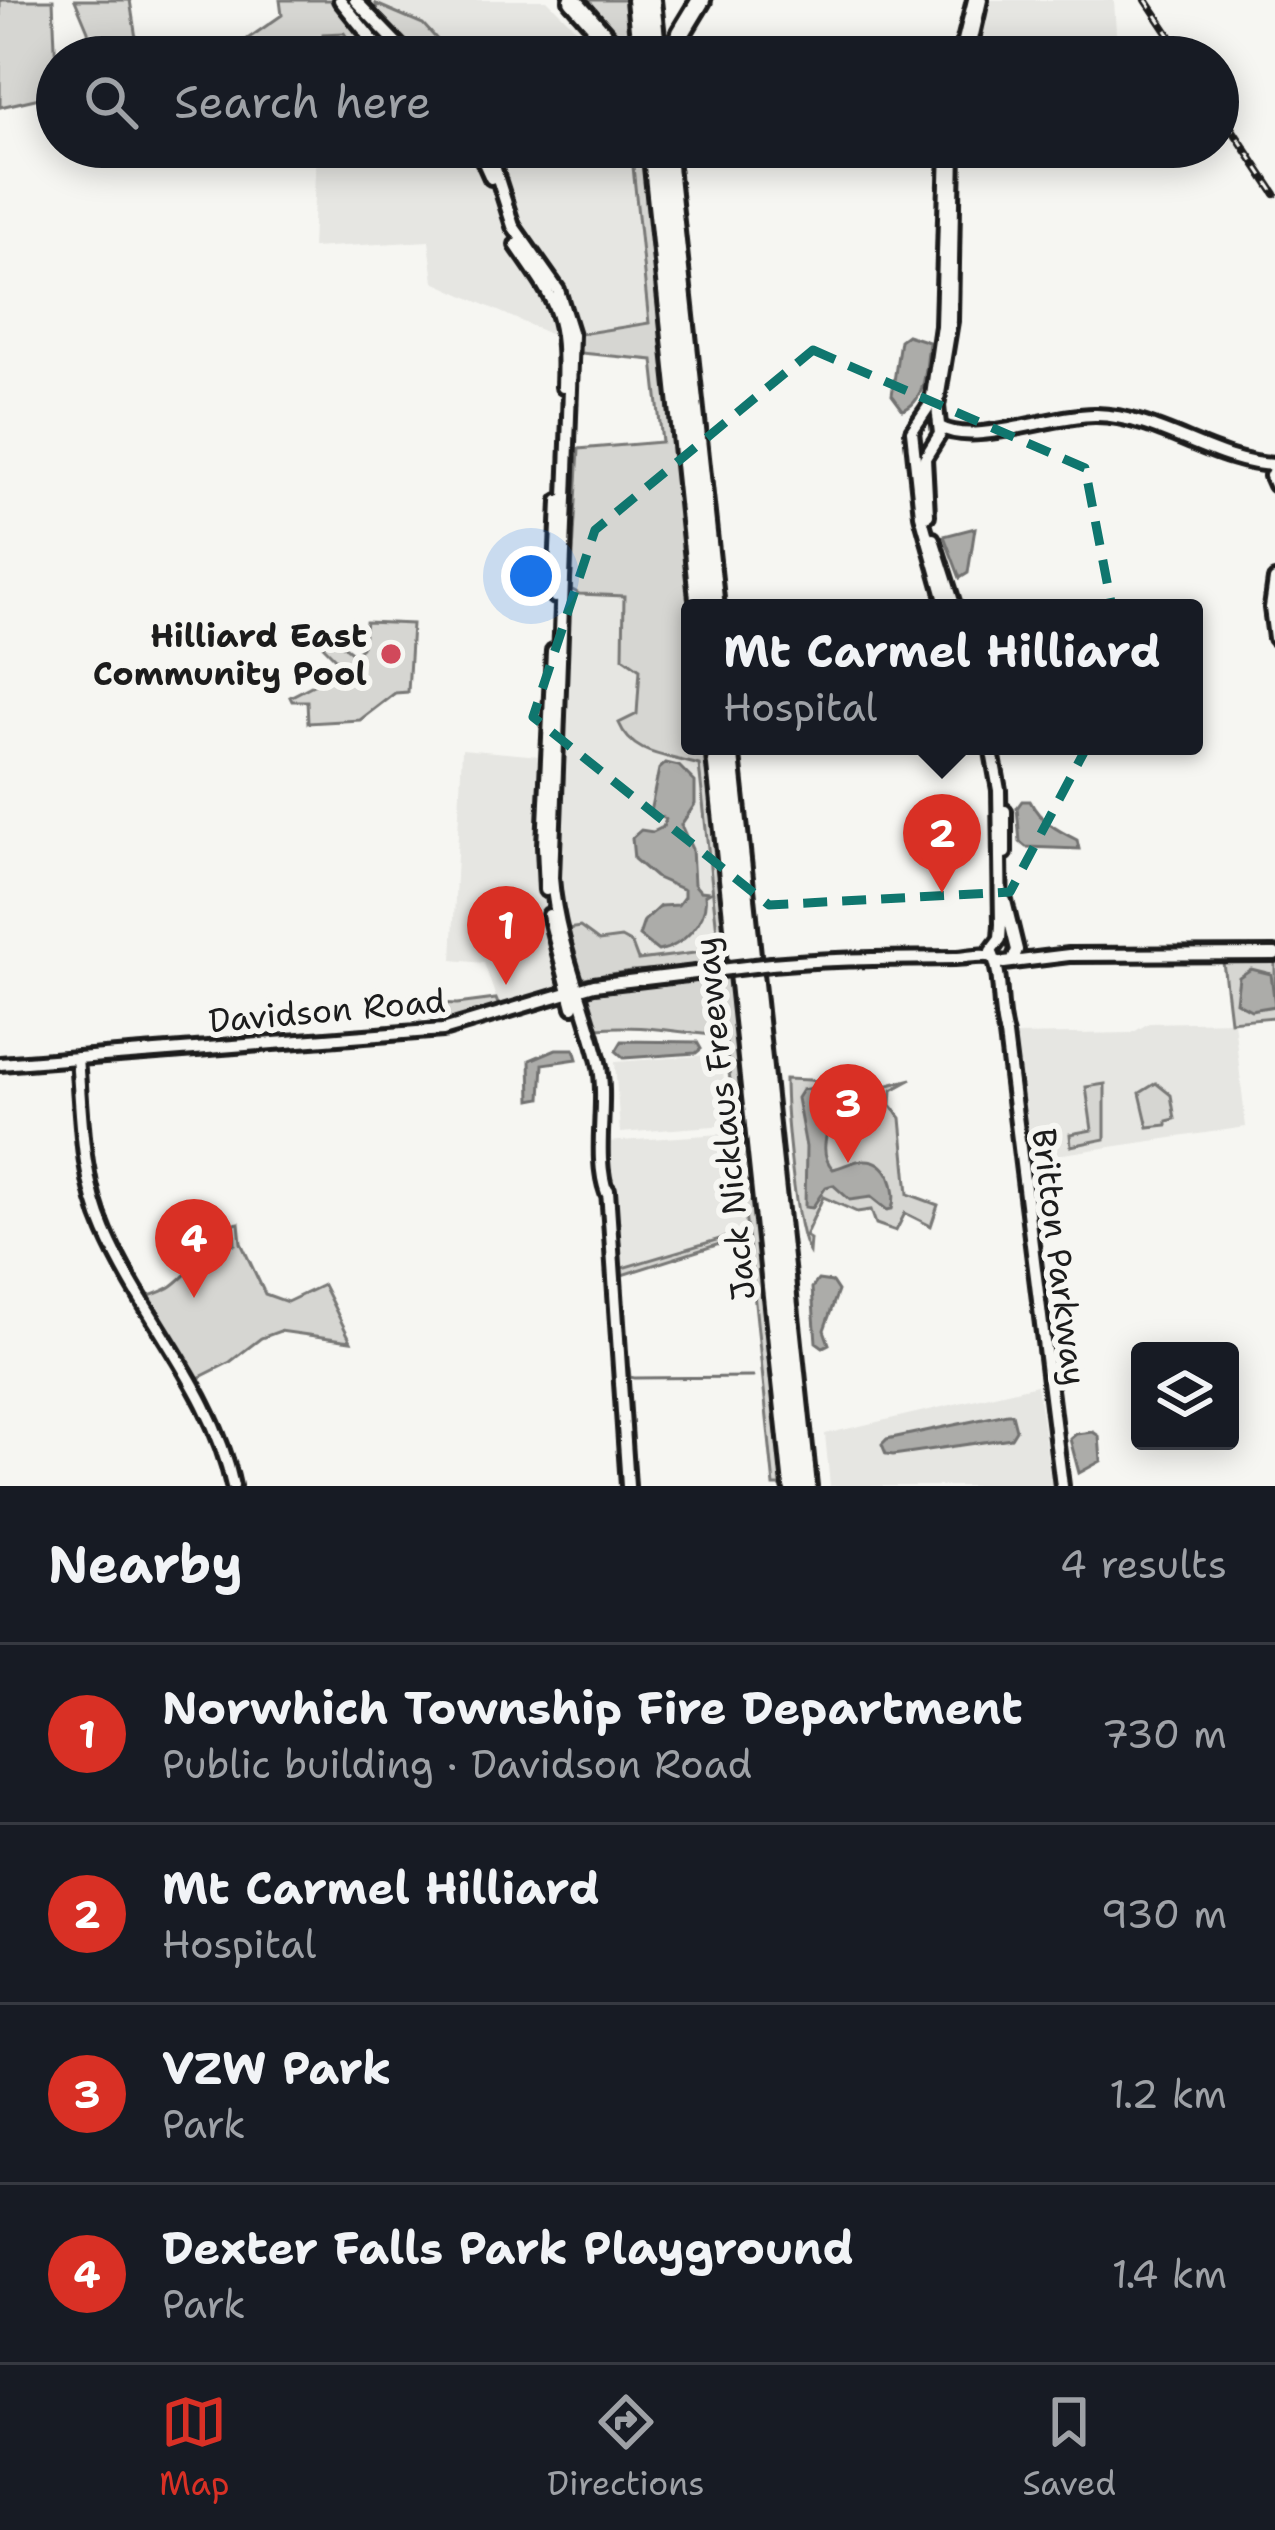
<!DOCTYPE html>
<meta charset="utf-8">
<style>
:root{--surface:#171b24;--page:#242831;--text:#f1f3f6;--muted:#9ea1a6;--line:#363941;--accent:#d93025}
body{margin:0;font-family:"Shantell Sans",sans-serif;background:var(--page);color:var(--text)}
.controls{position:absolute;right:36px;bottom:36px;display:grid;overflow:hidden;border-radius:12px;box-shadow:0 6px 30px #0003}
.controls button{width:108px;height:108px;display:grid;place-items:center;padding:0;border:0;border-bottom:3px solid var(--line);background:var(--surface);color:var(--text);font:60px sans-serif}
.you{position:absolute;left:531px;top:576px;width:42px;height:42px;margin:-30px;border:9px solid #fff;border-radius:50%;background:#1a73e8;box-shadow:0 0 0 18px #1a73e833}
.badge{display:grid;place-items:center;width:78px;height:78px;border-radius:50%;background:var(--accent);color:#fff;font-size:39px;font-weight:700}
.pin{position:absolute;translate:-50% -99px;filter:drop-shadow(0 3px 6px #0008)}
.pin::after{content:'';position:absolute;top:63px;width:42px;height:36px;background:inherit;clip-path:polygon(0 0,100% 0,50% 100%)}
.popup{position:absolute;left:681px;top:599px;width:522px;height:156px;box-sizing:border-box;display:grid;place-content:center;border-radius:12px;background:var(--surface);filter:drop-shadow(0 3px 9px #0005);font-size:39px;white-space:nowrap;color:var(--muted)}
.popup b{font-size:45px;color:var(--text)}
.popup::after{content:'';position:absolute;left:50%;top:100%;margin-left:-24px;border:24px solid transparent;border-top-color:var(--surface)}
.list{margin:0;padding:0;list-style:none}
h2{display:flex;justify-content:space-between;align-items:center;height:156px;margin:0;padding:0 48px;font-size:51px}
h2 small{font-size:39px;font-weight:400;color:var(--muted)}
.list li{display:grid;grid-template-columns:78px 1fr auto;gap:36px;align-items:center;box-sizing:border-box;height:180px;padding:0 48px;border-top:3px solid var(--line)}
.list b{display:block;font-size:45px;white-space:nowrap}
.list p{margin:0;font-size:39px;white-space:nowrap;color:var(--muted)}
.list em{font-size:39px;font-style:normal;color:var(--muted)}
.icon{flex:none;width:66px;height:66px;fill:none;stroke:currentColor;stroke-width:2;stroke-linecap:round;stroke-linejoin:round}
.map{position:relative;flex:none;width:1275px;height:1486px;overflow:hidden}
.search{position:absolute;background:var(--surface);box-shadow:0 6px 30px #0003;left:36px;right:36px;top:36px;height:132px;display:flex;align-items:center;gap:30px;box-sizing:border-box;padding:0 42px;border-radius:66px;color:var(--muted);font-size:45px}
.sheet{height:876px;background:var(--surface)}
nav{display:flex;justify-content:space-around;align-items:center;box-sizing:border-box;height:168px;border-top:3px solid var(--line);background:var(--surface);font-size:33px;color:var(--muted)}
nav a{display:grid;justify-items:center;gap:6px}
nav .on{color:var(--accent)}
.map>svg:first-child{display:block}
</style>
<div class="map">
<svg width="1275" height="1486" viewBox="0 0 1275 1486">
<rect width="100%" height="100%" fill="#f6f6f2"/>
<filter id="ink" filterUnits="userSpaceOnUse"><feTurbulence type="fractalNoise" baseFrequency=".00833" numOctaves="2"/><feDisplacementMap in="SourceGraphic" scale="24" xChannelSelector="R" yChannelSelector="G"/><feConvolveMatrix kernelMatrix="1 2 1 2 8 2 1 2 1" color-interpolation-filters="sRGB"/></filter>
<g filter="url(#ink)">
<!-- built -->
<path fill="#e6e6e2" d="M 335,0 L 547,0 L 604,57 L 380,57 Z
M 987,0 L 1114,0 L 1116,33 L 1108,44 L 1084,47 L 1049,44 L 1034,57 L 974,57 Z
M 316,147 L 631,147 L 649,323 L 554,336 L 434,282 L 429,241 L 312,248 Z
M 571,589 L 579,594 L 624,595 L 623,657 L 640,669 L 637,715 L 619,723 L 675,757 L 699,765 L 719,951 L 638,960 L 580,928 L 567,934 L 580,977 L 568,1000 L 504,1021 L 484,963 L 452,960 L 462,749 L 551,757 L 560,601 Z
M 1234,1021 L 1246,1127 L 1029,1159 L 1013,1035 L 1132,1033 L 1149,1023 Z
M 722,1054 L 727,1125 L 620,1133 L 615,1062 Z
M 736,1133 L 747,1231 L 615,1269 L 606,1142 Z
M 1037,1385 L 1052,1486 L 830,1486 L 825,1434 Z"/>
<!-- green -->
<path fill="#d6d6d2" stroke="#797977" stroke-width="3" d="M 0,0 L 53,0 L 57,94 L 0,107 Z
M 75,0 L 130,0 L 138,51 L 246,40 L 282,15 L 280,0 L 335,0 L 379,57 L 361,57 L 344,33 L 323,34 L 321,57 L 312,57 L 311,52 L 280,57 L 80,57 L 90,55 L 88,31 Z
M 576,0 L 631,0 L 637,57 L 625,57 Z
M 376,4 L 423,24 L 453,57 L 419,57 L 377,13 Z
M 631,147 L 642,147 L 694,608 L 690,608 L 690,746 L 708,746 L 732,965 L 631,971 L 584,978 L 580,977 L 567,929 L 580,927 L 599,941 L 621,938 L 632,944 L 638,960 L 719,950 L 699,765 C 668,755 633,757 619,723 L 637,714 L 640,669 L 623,657 L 624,596 L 579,594 L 571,589 L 579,449 L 662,442 L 653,360 L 580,353 L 580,334 L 649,323 Z
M 366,622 L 412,624 L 408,692 L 395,693 L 360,720 L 308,723 L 307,701 L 292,701 L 290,697 L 317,683 L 341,664 L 323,646 L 331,636 L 354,654 L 362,647 Z
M 1275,958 L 1275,1017 L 1230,1021 L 1223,962 Z
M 733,972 L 787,1486 L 774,1486 L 748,1235 L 622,1275 L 622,1268 L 747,1231 L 725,1036 C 677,1033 645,1024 597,1028 L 587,998 L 591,989 Z
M 496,999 L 500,1009 L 460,1021 L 415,1027 L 415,1002 L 457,1004 Z
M 785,1079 L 810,1080 L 861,1092 L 912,1079 L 892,1090 L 891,1105 L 901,1118 L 908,1194 L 938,1205 L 931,1226 L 905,1213 L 896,1231 L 876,1224 L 871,1210 L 857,1212 L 823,1197 L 805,1236 L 810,1239 L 809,1252 C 795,1229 785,1109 785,1079 Z
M 1156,1083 L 1171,1095 L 1175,1119 L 1167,1121 L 1167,1125 L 1148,1127 L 1140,1093 Z
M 1105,1084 L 1105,1139 L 1071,1146 L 1070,1134 L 1092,1130 L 1086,1087 Z
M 239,1223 L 241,1243 L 265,1294 L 287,1302 L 323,1285 L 351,1341 L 280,1331 L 261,1338 L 230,1362 L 194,1380 L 145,1298 C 153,1294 165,1291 172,1286 C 199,1266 198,1251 235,1244 L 234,1224 Z"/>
<!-- water -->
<path fill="#acaca9" stroke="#727271" stroke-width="3" d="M 907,335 L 929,342 C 926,364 927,401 903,410 L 892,395 L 900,340 Z
M 975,528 L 968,573 L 960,578 L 944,536 Z
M 666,763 L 679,766 L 695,782 L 695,804 L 681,825 L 692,849 L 694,884 L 700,891 L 710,892 L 705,895 C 709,920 682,947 658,951 L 639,936 L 644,921 L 660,906 L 678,905 L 684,897 L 684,890 L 655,877 L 634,859 L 632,838 L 641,830 L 653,832 L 663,827 L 666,819 L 650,812 L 659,769 Z
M 1022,801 L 1030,801 C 1040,821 1057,830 1077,840 L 1079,849 L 1026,847 L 1020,842 L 1017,808 Z
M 1251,969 L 1271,974 L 1275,1006 L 1251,1010 L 1236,1002 L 1239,977 Z
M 622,1041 L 697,1042 L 701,1049 L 696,1053 L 624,1058 L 616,1051 Z
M 556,1049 L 574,1049 L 577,1059 L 543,1064 L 541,1098 L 531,1100 L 530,1060 Z
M 816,1087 L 833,1097 C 834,1123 814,1149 833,1169 C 842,1167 855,1160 864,1160 C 889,1159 898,1190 892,1209 L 887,1210 L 871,1197 L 850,1200 L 833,1185 L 826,1187 L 812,1208 L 805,1207 L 806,1147 L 797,1098 L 802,1090 Z
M 818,1280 L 832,1282 L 838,1291 L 824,1330 L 829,1344 L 823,1347 L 816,1342 L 812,1288 Z
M 1007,1414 L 1012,1414 L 1016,1430 L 1011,1438 L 893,1455 L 886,1454 L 882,1444 L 887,1439 Z
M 1093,1432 L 1099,1436 L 1101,1461 L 1079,1473 L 1070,1439 L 1076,1434 Z"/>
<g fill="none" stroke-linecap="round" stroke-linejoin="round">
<!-- stream -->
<path stroke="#727271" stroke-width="3" d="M 629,1368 L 630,1377 L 634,1378 L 753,1377"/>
<defs>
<path id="secondary" d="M 340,0 L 386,57
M 355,0 L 410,57
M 960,57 L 974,0
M 968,57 L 981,0
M 477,147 L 491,178
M 488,147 L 513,226 L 558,290 L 572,335 L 552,878 C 557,943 584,1000 599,1062 C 608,1103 593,1155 607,1193
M 947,147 L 942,326 L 931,403 L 912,431 L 921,515 L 947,608
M 516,245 C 557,304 566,313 563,387
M 940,427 C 974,447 1053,414 1096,415 C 1159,416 1213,463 1275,465
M 1275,468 L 1271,476 L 1275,485
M 928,515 L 925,458 L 940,434 L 937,406 L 951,321 L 954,147
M 933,539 L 955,608
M 1275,580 L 1271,608 L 1275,638
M 555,597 L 559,501
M 991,746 L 999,790 L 1001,924 L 1000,939 L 991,951 C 1004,977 997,1008 1006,1035 L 1062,1486
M 1005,811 L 1005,853
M 546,890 L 544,846 L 553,651
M 1005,901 L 1017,950 L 1013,960
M 549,915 L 573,1007
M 996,961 L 1004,963 L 1069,955 L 1275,954
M 771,964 C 833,958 893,959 955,958 C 969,958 979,953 993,957
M 77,1058 C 82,1116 81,1177 105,1231 C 143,1319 213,1390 233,1486
M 0,1064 L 443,1030 L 594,985 L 721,970
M 608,1190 L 628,1486"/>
<path id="highway" d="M 573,0 L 623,57
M 636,0 L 642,57
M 651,0 L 657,57
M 673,57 L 681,33 L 701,0
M 652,147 L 700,608
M 666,147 L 715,608
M 715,746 L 793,1486
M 729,746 L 807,1486"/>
</defs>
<!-- secondary casing -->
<use href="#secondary" stroke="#1c1c1c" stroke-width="20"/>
<!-- highway casing -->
<use href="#highway" stroke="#1c1c1c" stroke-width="26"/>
<!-- secondary -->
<use href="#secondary" stroke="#f6f6f2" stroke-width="10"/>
<!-- highway -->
<use href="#highway" stroke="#f6f6f2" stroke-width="16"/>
<defs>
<path id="rail" d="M 1146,0 L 1184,57
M 1218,108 L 1275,194"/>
</defs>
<!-- rail casing -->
<use href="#rail" stroke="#1c1c1c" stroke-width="8"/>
<!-- rail -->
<use href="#rail" stroke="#f6f6f2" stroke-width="3" stroke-dasharray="9" stroke-linecap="butt"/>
<defs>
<path id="secondary-bridge" d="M 721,970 L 771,964"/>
</defs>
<!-- secondary-bridge casing -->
<use href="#secondary-bridge" stroke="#1c1c1c" stroke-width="20" stroke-linecap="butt"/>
<!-- secondary-bridge -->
<use href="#secondary-bridge" stroke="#f6f6f2" stroke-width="10"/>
</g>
</g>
<!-- marked area -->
<path fill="none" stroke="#0f766e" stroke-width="9" stroke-dasharray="24 15" stroke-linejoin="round" d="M 813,350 L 1085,468 L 1125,675 L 1010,892 L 769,905 L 533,717 L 595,530 Z"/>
<!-- markers -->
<circle fill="#d1495b" stroke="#f6f6f2" stroke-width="4.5" cx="391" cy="654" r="12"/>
<g text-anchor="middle" stroke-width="12" stroke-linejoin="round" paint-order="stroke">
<!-- poi labels -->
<g font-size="33" font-weight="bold" fill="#1c1c1c" stroke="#f6f6f2" text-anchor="end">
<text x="367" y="647">Hilliard East<tspan x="367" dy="38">Community Pool</tspan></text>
</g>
<!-- street labels -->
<g font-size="33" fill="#1c1c1c" stroke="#f6f6f2">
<text transform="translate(327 1010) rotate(-5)" y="12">Davidson Road</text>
<text transform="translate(724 1119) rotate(-96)" y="12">Jack Nicklaus Freeway</text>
<text transform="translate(1060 1257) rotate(83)" y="12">Britton Parkway</text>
</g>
</g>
</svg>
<div class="controls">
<button><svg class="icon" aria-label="layers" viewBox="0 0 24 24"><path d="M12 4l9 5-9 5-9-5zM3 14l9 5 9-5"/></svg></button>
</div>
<div class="you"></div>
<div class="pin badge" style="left:506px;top:985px">1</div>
<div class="pin badge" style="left:942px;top:893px">2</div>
<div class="popup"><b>Mt Carmel Hilliard</b>Hospital</div>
<div class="pin badge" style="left:848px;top:1163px">3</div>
<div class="pin badge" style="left:194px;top:1298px">4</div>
<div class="search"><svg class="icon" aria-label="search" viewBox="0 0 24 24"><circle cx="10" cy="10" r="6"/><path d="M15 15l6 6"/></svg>Search here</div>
</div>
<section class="sheet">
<h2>Nearby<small>4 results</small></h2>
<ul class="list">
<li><span class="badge">1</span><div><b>Norwhich Township Fire Department</b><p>Public building · Davidson Road</p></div><em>730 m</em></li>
<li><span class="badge">2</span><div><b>Mt Carmel Hilliard</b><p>Hospital</p></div><em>930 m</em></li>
<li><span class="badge">3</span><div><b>VZW Park</b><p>Park</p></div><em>1.2 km</em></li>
<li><span class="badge">4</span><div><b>Dexter Falls Park Playground</b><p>Park</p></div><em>1.4 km</em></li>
</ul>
</section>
<nav>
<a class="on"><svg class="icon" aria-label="map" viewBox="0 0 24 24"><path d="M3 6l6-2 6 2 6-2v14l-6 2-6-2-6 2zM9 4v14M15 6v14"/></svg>Map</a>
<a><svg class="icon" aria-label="directions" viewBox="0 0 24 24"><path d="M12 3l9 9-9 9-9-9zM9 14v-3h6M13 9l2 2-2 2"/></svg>Directions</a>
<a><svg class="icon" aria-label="saved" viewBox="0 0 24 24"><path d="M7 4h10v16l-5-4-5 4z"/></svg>Saved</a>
</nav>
